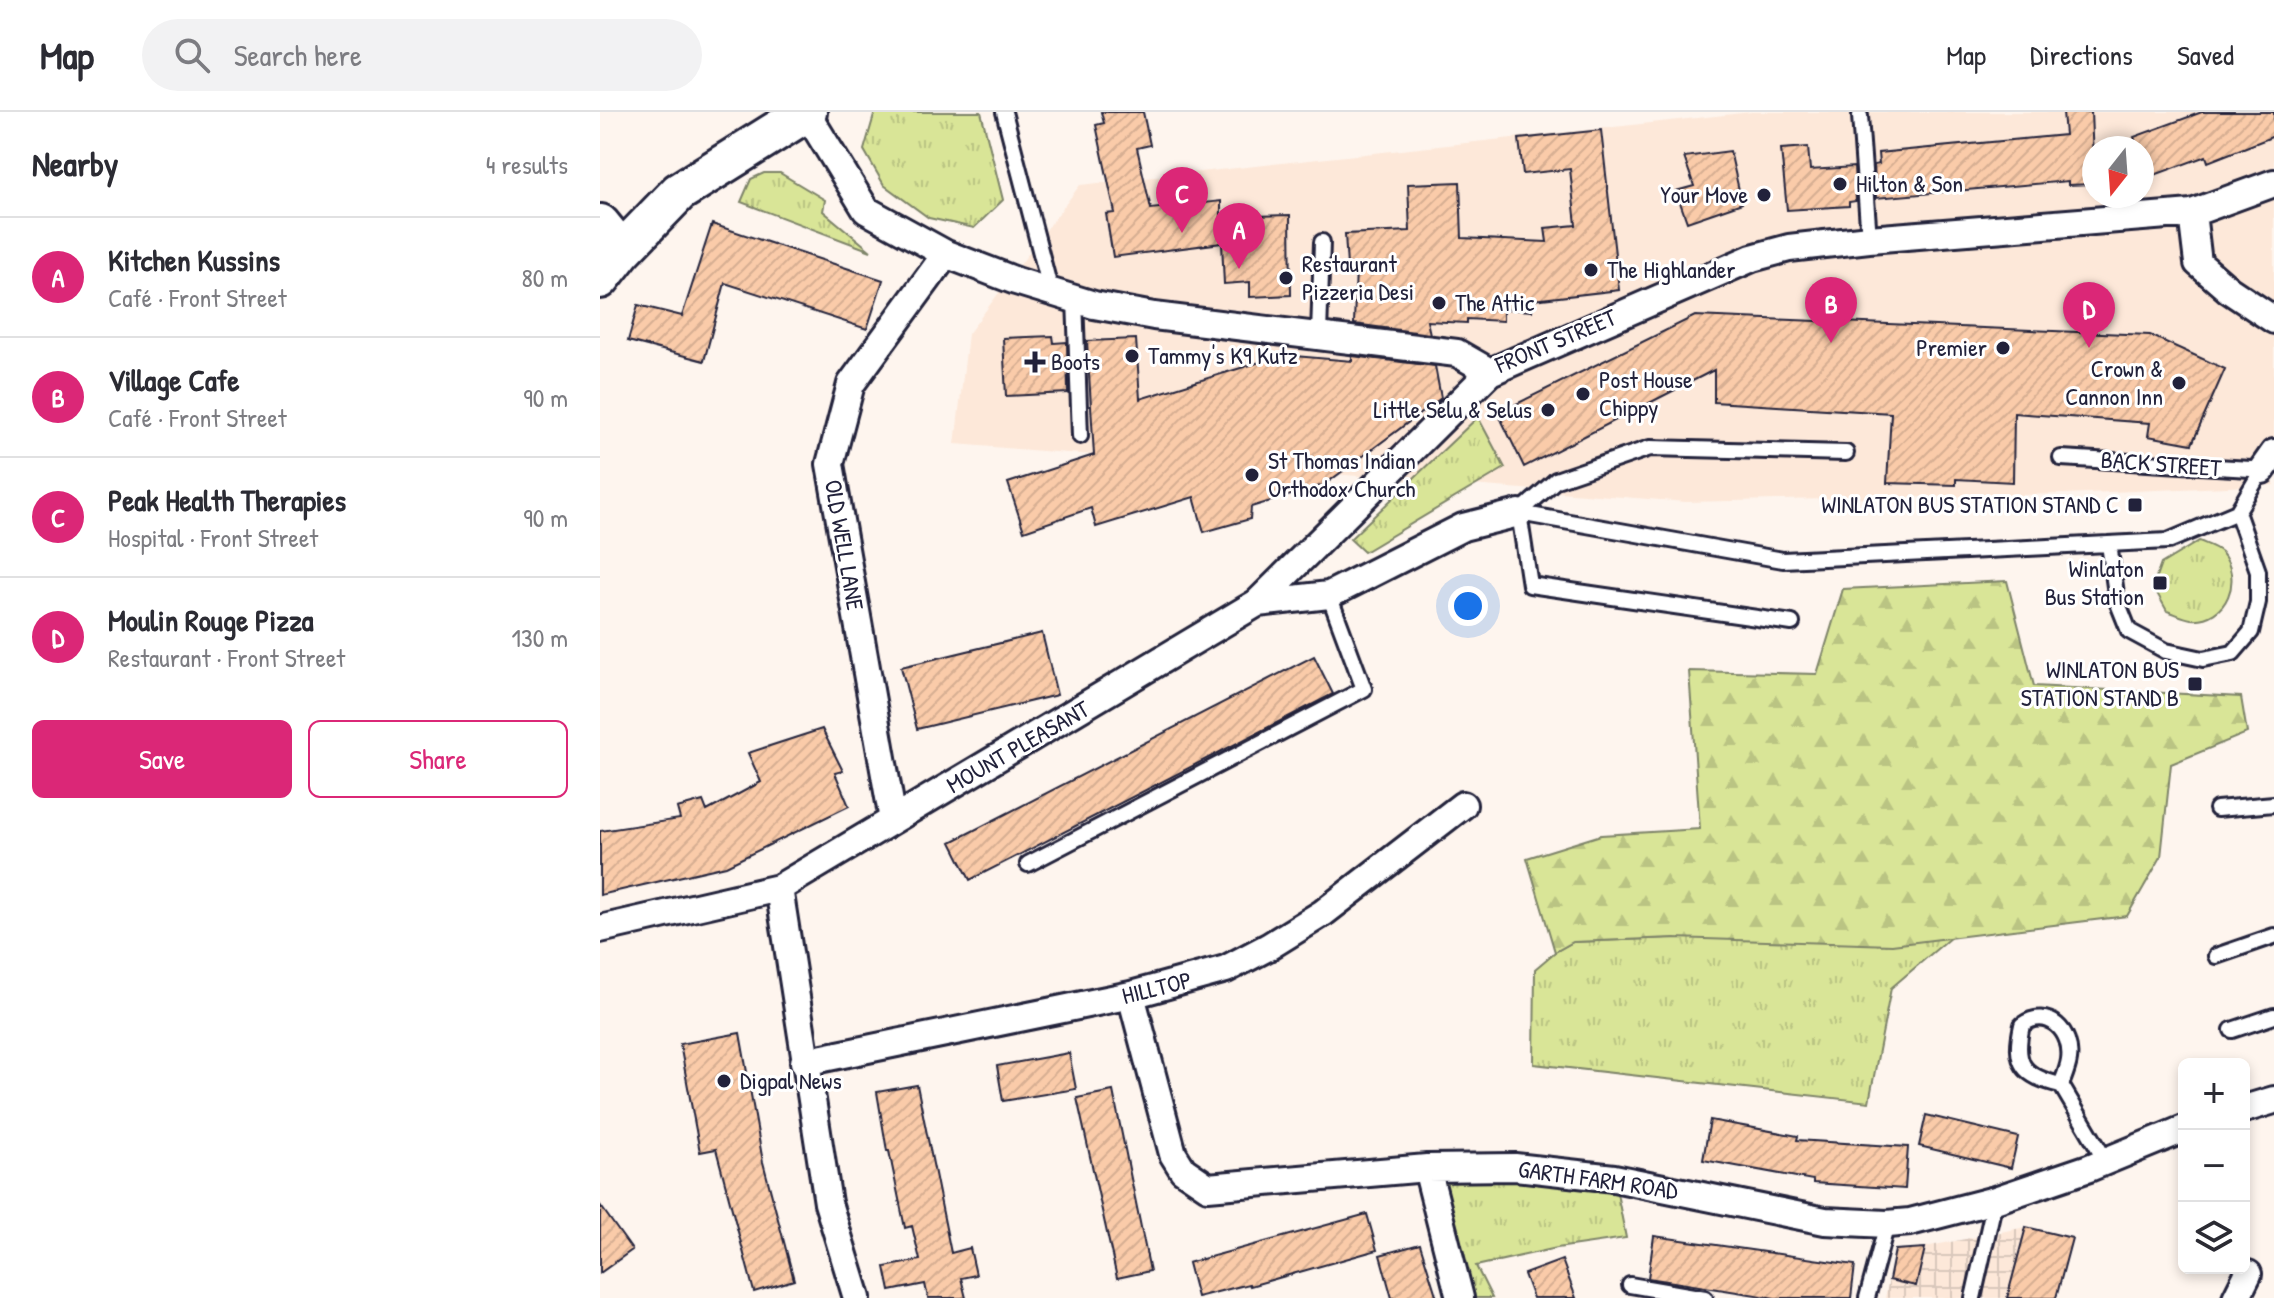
<!DOCTYPE html>
<meta charset="utf-8">
<style>
:root{--surface:#fff;--page:#f2f2f3;--text:#2b2b33;--muted:#7c7c81;--line:#e1e1e2;--accent:#db2777}
body{margin:0;font-family:"Patrick Hand",sans-serif;background:var(--page);color:var(--text)}
.controls{position:absolute;right:24px;bottom:24px;display:grid;overflow:hidden;border-radius:12px;box-shadow:0 4px 12px #0003}
.controls button{width:72px;height:72px;display:grid;place-items:center;padding:0;border:0;border-bottom:2px solid var(--line);background:var(--surface);color:var(--text);font:40px sans-serif}
.compass{position:absolute;left:1482px;top:24px;width:72px;height:72px;border-radius:50%;background:var(--surface);box-shadow:0 4px 12px #0003;rotate:197deg}
.you{position:absolute;left:868px;top:494px;width:28px;height:28px;margin:-20px;border:6px solid #fff;border-radius:50%;background:#1a73e8;box-shadow:0 0 0 12px #1a73e833}
.badge{display:grid;place-items:center;width:52px;height:52px;border-radius:50%;background:var(--accent);color:#fff;font-size:26px;font-weight:700}
.pin{position:absolute;translate:-50% -66px;filter:drop-shadow(0 2px 4px #0008)}
.pin::after{content:'';position:absolute;top:42px;width:28px;height:24px;background:inherit;clip-path:polygon(0 0,100% 0,50% 100%)}
.list{margin:0;padding:0;list-style:none}
h2{display:flex;justify-content:space-between;align-items:center;height:104px;margin:0;padding:0 32px;font-size:34px}
h2 small{font-size:26px;font-weight:400;color:var(--muted)}
.list li{display:grid;grid-template-columns:52px 1fr auto;gap:24px;align-items:center;box-sizing:border-box;height:120px;padding:0 32px;border-top:2px solid var(--line)}
.list b{display:block;font-size:30px;white-space:nowrap}
.list p{margin:0;font-size:26px;white-space:nowrap;color:var(--muted)}
.list em{font-size:26px;font-style:normal;color:var(--muted)}
.actions{display:flex;gap:16px;padding:24px 32px}
.actions a{flex:1;padding:18px 0;border:2px solid var(--accent);border-radius:12px;text-align:center;font-size:28px;color:var(--accent)}
.actions .main{background:var(--accent);color:#fff}
.icon{flex:none;width:44px;height:44px;fill:none;stroke:currentColor;stroke-width:2;stroke-linecap:round;stroke-linejoin:round}
.map{position:relative;flex:none;width:1674px;height:1186px;overflow:hidden}
header{display:flex;align-items:center;gap:48px;box-sizing:border-box;height:112px;padding:0 40px;background:var(--surface);border-bottom:2px solid var(--line)}
header strong{font-size:38px}
nav{display:flex;gap:44px;margin-inline-start:auto;font-size:28px}
.search{width:560px;height:72px;background:var(--page);display:flex;align-items:center;gap:20px;box-sizing:border-box;padding:0 28px;border-radius:44px;color:var(--muted);font-size:30px}
main{display:flex}
aside{flex:1;background:var(--surface)}
.map>svg:first-child{display:block}
</style>
<header>
<strong>Map</strong>
<div class="search"><svg class="icon" aria-label="search" viewBox="0 0 24 24"><circle cx="10" cy="10" r="6"/><path d="M15 15l6 6"/></svg>Search here</div>
<nav><a>Map</a><a>Directions</a><a>Saved</a></nav>
</header>
<main>
<aside>
<h2>Nearby<small>4 results</small></h2>
<ul class="list">
<li><span class="badge">A</span><div><b>Kitchen Kussins</b><p>Café · Front Street</p></div><em>80 m</em></li>
<li><span class="badge">B</span><div><b>Village Cafe</b><p>Café · Front Street</p></div><em>90 m</em></li>
<li><span class="badge">C</span><div><b>Peak Health Therapies</b><p>Hospital · Front Street</p></div><em>90 m</em></li>
<li><span class="badge">D</span><div><b>Moulin Rouge Pizza</b><p>Restaurant · Front Street</p></div><em>130 m</em></li>
</ul>
<div class="actions"><a class="main">Save</a><a>Share</a></div>
</aside>
<div class="map">
<svg width="1674" height="1186" viewBox="0 0 1674 1186">
<defs>
<pattern id="industrial-grid" width="8" height="8" patternUnits="userSpaceOnUse" patternTransform="scale(2)"><rect width="8" height="8" fill="#fde8d9"/><path d="M0 4h8M4 0v8" fill="none" stroke="#d9c7bb"/></pattern>
<pattern id="grass-tufts" width="24" height="20" patternUnits="userSpaceOnUse" patternTransform="scale(2)"><rect width="24" height="20" fill="#d9e597"/><path d="M3 7l-1-3M5 7V3M7 7l1-3M15 17l-1-3M17 17v-4M19 17l1-3" fill="none" stroke="#bac483"/></pattern>
<pattern id="forest-firs" width="22" height="20" patternUnits="userSpaceOnUse" patternTransform="scale(2)"><rect width="22" height="20" fill="#d9e597"/><path d="M5 1l3.5 6h-7zM16 11l3.5 6h-7z" fill="#bac483"/></pattern>
<pattern id="building-hatch" width="6" height="6" patternUnits="userSpaceOnUse" patternTransform="scale(2)"><rect width="6" height="6" fill="#facba9"/><path d="M-1 1l2-2M0 6l6-6M5 7l2-2" fill="none" stroke="#d6ae92"/></pattern>
</defs>
<rect width="100%" height="100%" fill="#fef5ee"/>
<filter id="ink" filterUnits="userSpaceOnUse"><feTurbulence type="fractalNoise" baseFrequency=".0125" numOctaves="2"/><feDisplacementMap in="SourceGraphic" scale="16" xChannelSelector="R" yChannelSelector="G"/><feConvolveMatrix kernelMatrix="1 2 1 2 8 2 1 2 1" color-interpolation-filters="sRGB"/></filter>
<g filter="url(#ink)">
<!-- built -->
<path fill="#fde8d9" fill-rule="evenodd" d="M 1152,0 L 1674,0 L 1674,373 L 1464,382 L 1086,390 L 355,332 L 368,222 L 480,73 ZM 1494,36 L 1542,36 L 1542,84 L 1494,84 Z"/>
<!-- industrial -->
<path fill="url(#industrial-grid)" d="M 1426,1115 L 1472,1126 L 1456,1186 L 1285,1186 L 1295,1138 L 1325,1135 Z"/>
<!-- grass -->
<path fill="url(#grass-tufts)" stroke="#7e8469" stroke-width="2" d="M 275,0 L 381,0 L 403,88 L 374,116 L 329,106 L 284,73 L 264,38 Z
M 164,61 L 180,61 L 225,88 L 223,99 L 271,139 L 141,90 L 151,67 Z
M 878,305 L 905,356 L 764,440 L 750,427 Z
M 1599,429 C 1606,432 1616,435 1621,440 C 1644,466 1627,510 1591,507 C 1583,506 1574,501 1567,499 L 1553,474 L 1561,452 Z
M 1351,825 L 1291,876 L 1269,990 L 934,952 L 935,857 L 955,840 L 973,830 L 1074,826 Z
M 827,1056 L 1014,1066 L 1026,1126 L 957,1136 L 876,1154 L 892,1186 L 871,1186 L 860,1161 L 867,1158 L 852,1162 Z"/>
<!-- forest -->
<path fill="url(#forest-firs)" stroke="#7e8469" stroke-width="2" d="M 1407,469 L 1434,574 L 1641,585 L 1647,621 L 1571,652 L 1561,745 L 1527,804 L 1292,833 L 1074,826 L 973,830 L 955,840 L 927,746 L 1001,723 L 1100,717 L 1089,559 L 1217,562 L 1243,477 Z"/>
<!-- building -->
<path fill="url(#building-hatch)" stroke="#22223b" stroke-width="2" d="M 501,0 L 543,0 L 550,33 L 537,36 L 551,97 L 621,89 L 621,105 L 690,103 L 691,183 L 650,185 L 650,170 L 624,172 L 622,131 L 513,145 L 506,102 L 515,101 L 496,13 L 504,11 Z
M 1463,0 L 1491,0 L 1494,72 L 1468,73 L 1468,69 L 1276,86 L 1274,53 L 1279,52 L 1278,41 L 1465,23 Z
M 1602,0 L 1674,0 L 1674,24 L 1608,50 L 1606,44 L 1549,65 L 1542,46 L 1542,36 L 1538,36 L 1534,25 Z
M 1001,18 L 1019,178 L 933,188 L 932,199 L 903,197 L 903,209 L 867,207 L 867,211 L 827,209 L 830,222 L 754,212 L 756,154 L 747,154 L 745,122 L 810,119 L 808,72 L 860,70 L 862,126 L 947,130 L 945,116 L 976,113 L 970,57 L 923,62 L 919,27 Z
M 1208,35 L 1210,58 L 1254,55 L 1256,89 L 1249,90 L 1249,94 L 1187,98 L 1181,37 Z
M 1130,39 L 1142,91 L 1087,110 L 1076,79 L 1094,74 L 1084,45 Z
M 112,112 L 283,168 L 267,217 L 125,171 L 104,249 L 28,229 L 38,193 L 82,204 Z
M 1095,204 L 1550,223 L 1625,257 L 1592,332 L 1548,324 L 1550,311 L 1414,301 L 1413,370 L 1356,367 L 1356,373 L 1287,371 L 1291,301 L 1114,290 L 1114,258 L 924,355 L 898,301 Z
M 453,224 L 454,231 L 467,230 L 468,281 L 406,284 L 403,226 Z
M 536,227 L 540,287 L 683,243 L 752,249 L 752,244 L 835,254 L 841,286 L 724,373 L 651,395 L 650,407 L 604,420 L 594,385 L 496,415 L 491,396 L 424,419 L 408,371 L 494,343 L 487,229 Z
M 442,521 L 457,583 L 317,617 L 301,555 Z
M 714,544 L 733,582 L 370,768 L 351,730 Z
M 222,617 L 243,659 L 235,661 L 249,694 L 126,754 L 0,783 L 0,719 L 80,707 L 77,696 L 103,689 L 107,699 L 161,670 L 148,641 Z
M 140,921 L 163,1050 L 194,1168 L 154,1180 L 116,1037 L 100,1040 L 80,932 Z
M 469,941 L 476,977 L 403,989 L 397,954 Z
M 317,973 L 351,1141 L 370,1136 L 376,1163 L 361,1166 L 366,1186 L 328,1186 L 325,1172 L 290,1179 L 285,1155 L 320,1148 L 312,1114 L 305,1116 L 289,1039 L 287,1039 L 277,980 Z
M 513,979 L 550,1159 L 517,1166 L 477,986 Z
M 1326,1003 L 1418,1025 L 1411,1056 L 1319,1034 Z
M 1110,1008 L 1198,1024 L 1197,1028 L 1308,1035 L 1305,1077 L 1213,1071 L 1213,1068 L 1103,1048 Z
M 0,1093 L 32,1138 L 0,1161 Z
M 767,1102 L 777,1138 L 650,1174 L 649,1172 L 597,1185 L 588,1151 Z
M 1426,1115 L 1472,1126 L 1456,1186 L 1407,1186 Z
M 1054,1124 L 1255,1153 L 1251,1186 L 1175,1186 L 1048,1166 Z
M 820,1132 L 837,1186 L 792,1186 L 780,1143 Z
M 1325,1136 L 1316,1174 L 1289,1168 L 1295,1138 Z
M 962,1148 L 976,1186 L 933,1186 L 924,1162 Z"/>
<g fill="none" stroke-linecap="round" stroke-linejoin="round">
<defs>
<path id="lane" d="M 404,0 L 451,180
M 1260,4 L 1269,127
M 475,187 L 480,324
M 719,223 L 722,130
M 1461,346 L 1668,358
M 919,401 L 1183,448 L 1568,429 L 1637,400 L 1662,358
M 919,401 L 956,368 L 1050,336 L 1246,341
M 919,401 L 930,473 L 1192,511
M 1509,432 L 1517,489 L 1529,519 L 1566,539 L 1603,547 L 1633,541 L 1651,520 L 1658,490 L 1658,459 L 1637,400
M 1617,697 L 1674,692
M 428,752 L 764,577 L 729,483
M 1616,844 L 1674,824
M 1632,918 L 1674,904
M 1461,973 C 1464,965 1468,956 1469,948 C 1473,920 1448,894 1422,913 C 1413,953 1423,964 1461,973 L 1506,1049
M 1030,1173 L 1105,1186
M 1267,1186 L 1287,1112
M 1373,1186 L 1395,1088"/>
<path id="street" d="M 206,0 L 266,98 L 346,142 L 416,169 L 494,193 L 554,204 L 857,241 L 890,260 L 1152,146 L 1189,136 L 1269,127 L 1592,101 L 1674,71
M 1592,101 L 1598,151 L 1629,178 L 1674,208
M 1662,358 L 1674,341
M 657,491 L 729,483 L 863,415 L 919,401
M 293,708 L 230,352 L 251,272 L 346,142
M 179,776 L 228,1091 L 257,1186
M 0,817 L 179,776 L 657,491 L 890,260
M 531,883 L 573,1042 L 583,1058 L 608,1075 L 827,1056 L 915,1055 L 1014,1066 L 1225,1109 L 1287,1112 L 1310,1110 L 1395,1088 L 1489,1056 L 1584,1017
M 204,950 L 531,883 L 626,857 L 668,835 L 723,801 L 863,693
M 1644,997 L 1674,988
M 827,1056 L 860,1186
M 1636,1186 L 1648,1162"/>
<path id="secondary" d="M 0,112 L 22,139
M 0,167 L 22,139 L 79,80 L 207,0"/>
</defs>
<!-- lane casing -->
<use href="#lane" stroke="#22223b" stroke-width="20"/>
<!-- street casing -->
<use href="#street" stroke="#22223b" stroke-width="32"/>
<!-- secondary casing -->
<use href="#secondary" stroke="#22223b" stroke-width="44"/>
<!-- lane -->
<use href="#lane" stroke="#fff" stroke-width="14"/>
<!-- street -->
<use href="#street" stroke="#fff" stroke-width="26"/>
<!-- secondary -->
<use href="#secondary" stroke="#fff" stroke-width="38"/>
</g>
</g>
<!-- markers -->
<g fill="#22223b" stroke="#fff" stroke-width="3">
<circle cx="1240" cy="72" r="8"/>
<circle cx="1164" cy="83" r="8"/>
<circle cx="991" cy="158" r="8"/>
<circle cx="686" cy="166" r="8"/>
<circle cx="839" cy="191" r="8"/>
<circle cx="1403" cy="236" r="8"/>
<circle cx="532" cy="244" r="8"/>
<path d="M431 238h8v8h8v8h-8v8h-8v-8h-8v-8h8z"/>
<circle cx="1579" cy="271" r="8"/>
<circle cx="983" cy="282" r="8"/>
<circle cx="948" cy="298" r="8"/>
<circle cx="652" cy="363" r="8"/>
<rect x="1527" y="385" width="16" height="16" rx="4"/>
<rect x="1552" y="463" width="16" height="16" rx="4"/>
<rect x="1587" y="564" width="16" height="16" rx="4"/>
<circle cx="124" cy="969" r="8"/>
</g>
<g text-anchor="middle" stroke-width="6" stroke-linejoin="round" paint-order="stroke">
<!-- poi labels -->
<g font-size="24" fill="#22223b" stroke="#fff" text-anchor="start">
<text x="1256" y="80">Hilton &amp; Son</text>
<text x="1148" y="91" text-anchor="end">Your Move</text>
<text x="702" y="160">Restaurant<tspan x="702" dy="28">Pizzeria Desi</tspan></text>
<text x="1007" y="166">The Highlander</text>
<text x="855" y="199">The Attic</text>
<text x="1387" y="244" text-anchor="end">Premier</text>
<text x="548" y="252">Tammy's K9 Kutz</text>
<text x="451" y="258">Boots</text>
<text x="1563" y="265" text-anchor="end">Crown &amp;<tspan x="1563" dy="28">Cannon Inn</tspan></text>
<text x="999" y="276">Post House<tspan x="999" dy="28">Chippy</tspan></text>
<text x="932" y="306" text-anchor="end">Little Selu &amp; Selus</text>
<text x="668" y="357">St Thomas Indian<tspan x="668" dy="28">Orthodox Church</tspan></text>
<text x="1519" y="401" text-anchor="end">WINLATON BUS STATION STAND C</text>
<text x="1544" y="465" text-anchor="end">Winlaton<tspan x="1544" dy="28">Bus Station</tspan></text>
<text x="1579" y="566" text-anchor="end">WINLATON BUS<tspan x="1579" dy="28">STATION STAND B</tspan></text>
<text x="140" y="977">Digpal News</text>
</g>
<!-- street labels -->
<g font-size="24" fill="#22223b" stroke="#fff">
<text transform="translate(956 229) rotate(-23)" y="8">FRONT STREET</text>
<text transform="translate(1561 352) rotate(4)" y="8">BACK STREET</text>
<text transform="translate(244 433) rotate(80)" y="8">OLD WELL LANE</text>
<text transform="translate(418 635) rotate(-30)" y="8">MOUNT PLEASANT</text>
<text transform="translate(557 876) rotate(-14)" y="8">HILLTOP</text>
<text transform="translate(998 1068) rotate(8)" y="8">GARTH FARM ROAD</text>
</g>
</g>
</svg>
<div class="controls">
<button>+</button>
<button>−</button>
<button><svg class="icon" aria-label="layers" viewBox="0 0 24 24"><path d="M12 4l9 5-9 5-9-5zM3 14l9 5 9-5"/></svg></button>
</div>
<svg class="compass" viewBox="-18 -18 36 36"><path d="M0-13l5 13h-10z" fill="#e53935"/><path d="M0 13l5-13h-10z" fill="#7c7c81"/></svg>
<div class="you"></div>
<div class="pin badge" style="left:639px;top:157px">A</div>
<div class="pin badge" style="left:1231px;top:231px">B</div>
<div class="pin badge" style="left:582px;top:121px">C</div>
<div class="pin badge" style="left:1489px;top:236px">D</div>
</div>
</main>
